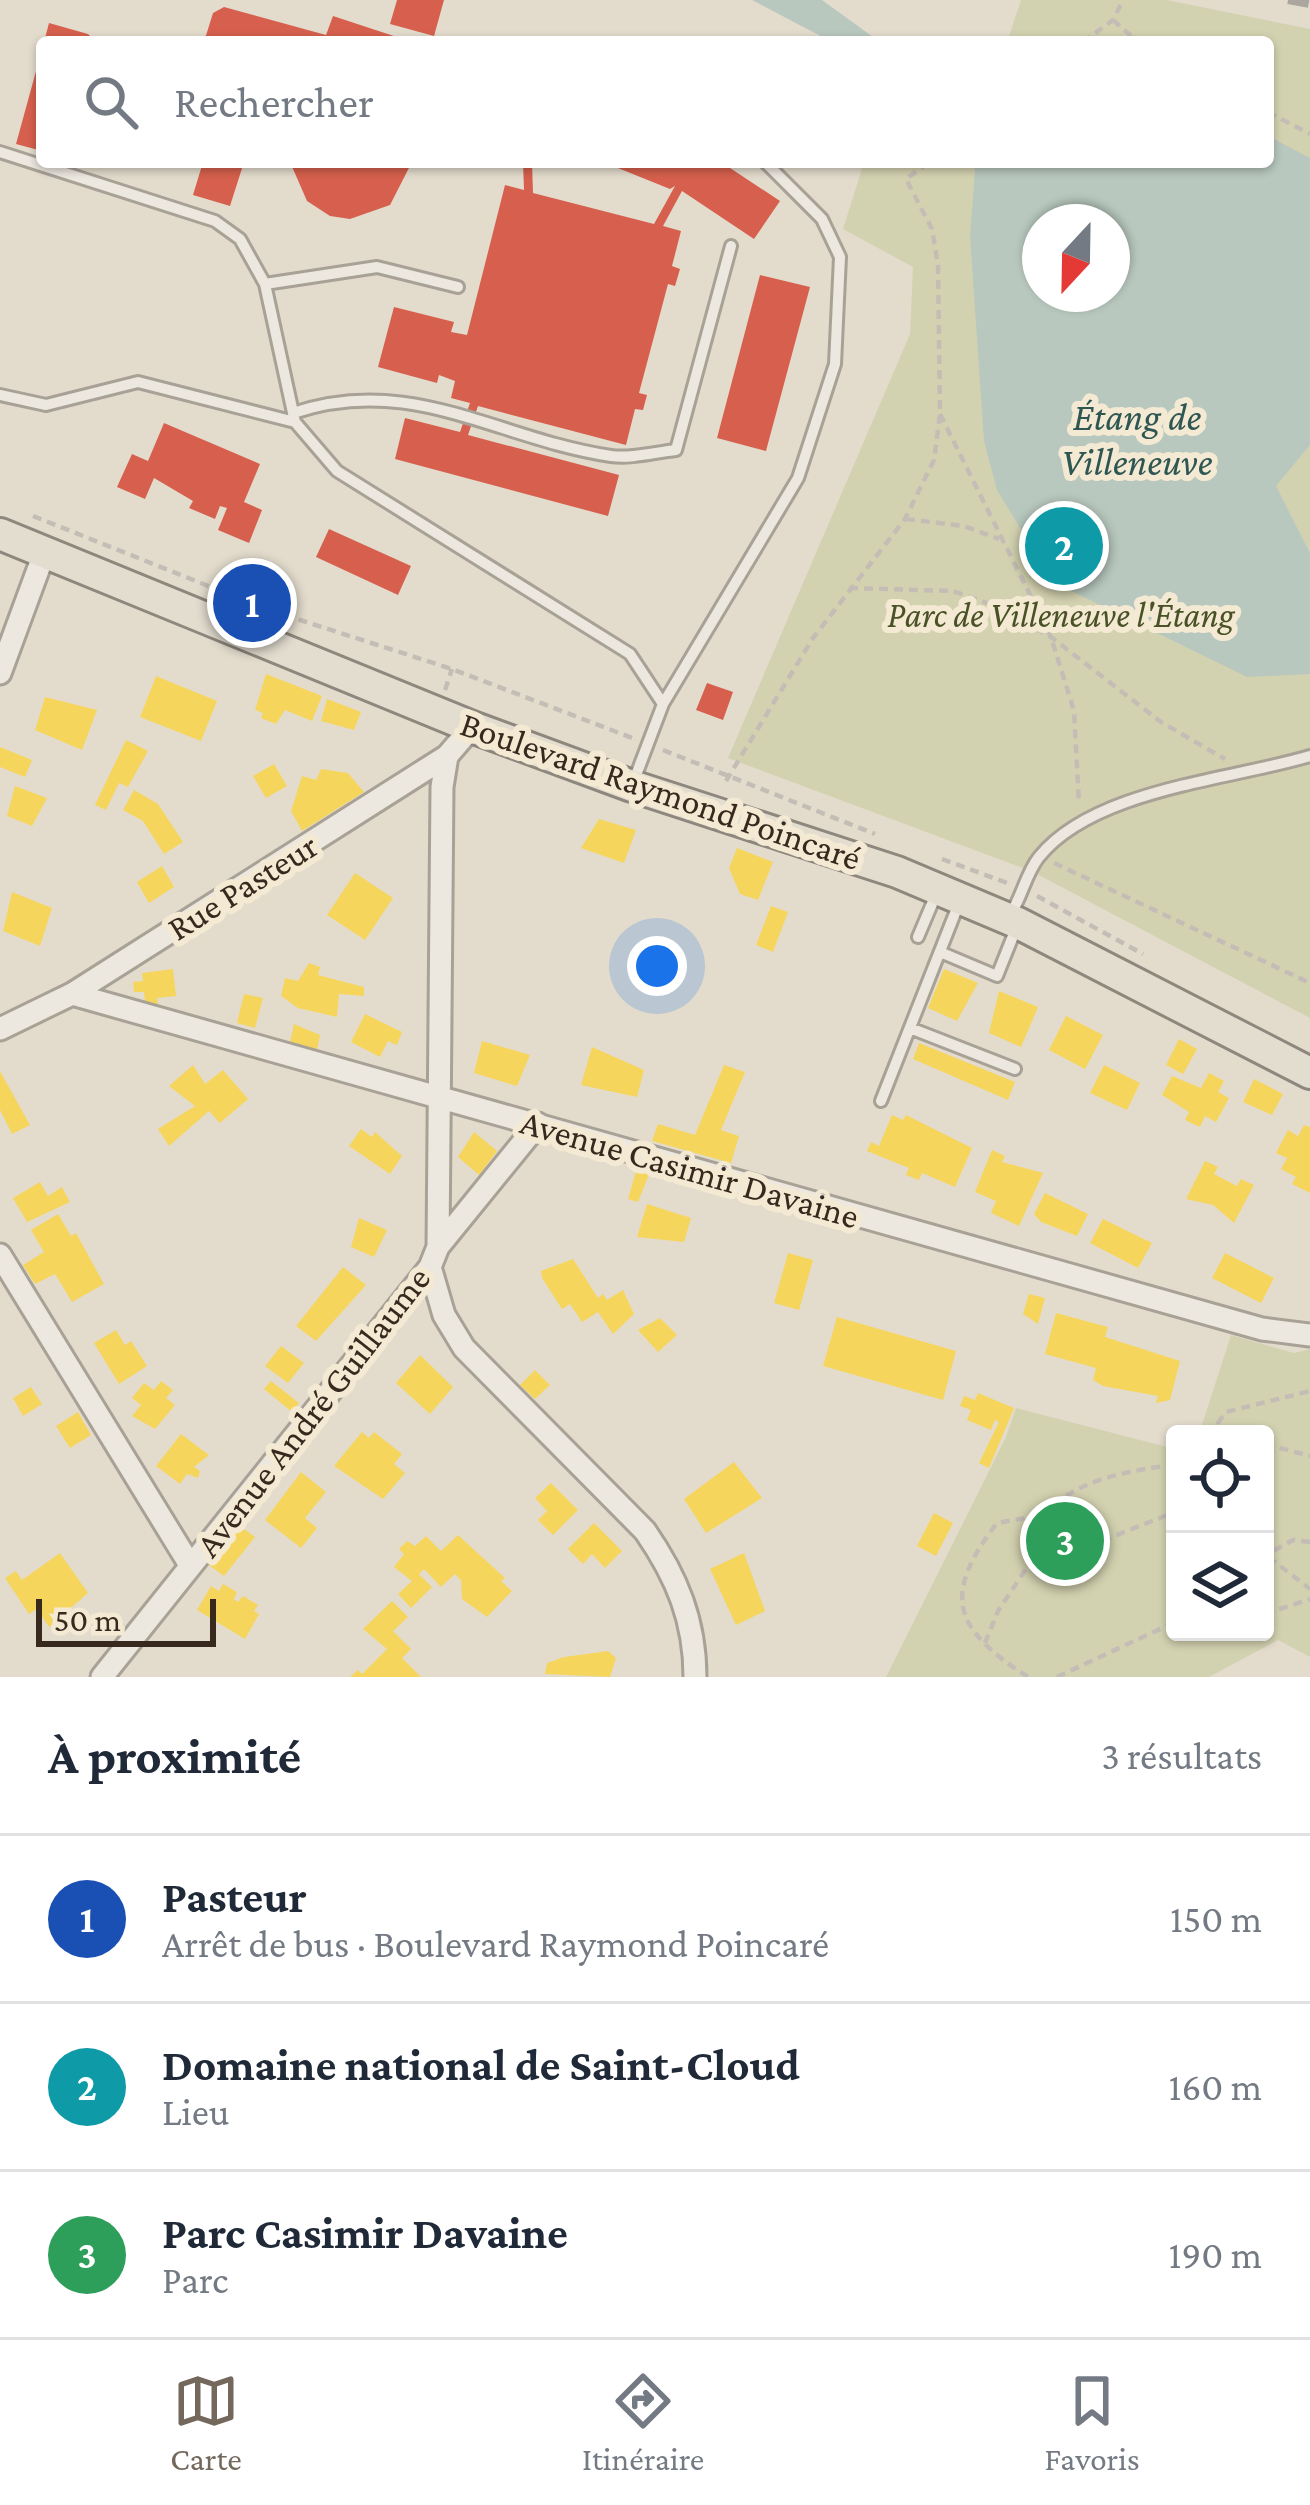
<!DOCTYPE html>
<html lang="fr">
<meta charset="utf-8">
<style>
:root{--surface:#fff;--page:#f6f6f7;--text:#1f2937;--muted:#747a83;--line:#e0e1e3;--accent:#73685b}
body{margin:0;font-family:"Crimson Pro",serif;background:var(--page);color:var(--text)}
.controls{position:absolute;right:36px;bottom:36px;display:grid;overflow:hidden;border-radius:12px;box-shadow:0 3px 9px #0004}
.controls button{width:108px;height:108px;display:grid;place-items:center;padding:0;border:0;border-bottom:3px solid var(--line);background:var(--surface);color:var(--text);font:60px sans-serif}
.compass{position:absolute;left:1022px;top:204px;width:108px;height:108px;border-radius:50%;background:var(--surface);box-shadow:0 3px 9px #0004;rotate:202deg}
.scale{position:absolute;left:36px;bottom:30px;width:180px;box-sizing:border-box;padding-left:12px;border:6px solid #37291e;border-top:0;font-size:33px;line-height:42px;white-space:nowrap;color:#37291e;-webkit-text-stroke:9px #f4e9d3;paint-order:stroke}
.you{position:absolute;left:657px;top:966px;width:42px;height:42px;margin:-30px;border:9px solid #fff;border-radius:50%;background:#1a73e8;box-shadow:0 0 0 18px #1a73e833}
.badge{display:grid;place-items:center;width:78px;height:78px;border-radius:50%;background:var(--accent);color:#fff;font-size:39px;font-weight:700}
.pin{position:absolute;translate:-50% -50%;border:6px solid #fff;box-shadow:0 3px 12px #0006}
.list{margin:0;padding:0;list-style:none}
h2{display:flex;justify-content:space-between;align-items:center;height:156px;margin:0;padding:0 48px;font-size:51px}
h2 small{font-size:39px;font-weight:400;color:var(--muted)}
.list li{display:grid;grid-template-columns:78px 1fr auto;gap:36px;align-items:center;box-sizing:border-box;height:168px;padding:0 48px;border-top:3px solid var(--line)}
.list b{display:block;font-size:45px;white-space:nowrap}
.list p{margin:0;font-size:39px;white-space:nowrap;color:var(--muted)}
.list em{font-size:39px;font-style:normal;color:var(--muted)}
.icon{flex:none;width:66px;height:66px;fill:none;stroke:currentColor;stroke-width:2;stroke-linecap:round;stroke-linejoin:round}
.map{position:relative;flex:none;width:1310px;height:1677px;overflow:hidden}
.search{position:absolute;background:var(--surface);box-shadow:0 3px 9px #0004;left:36px;right:36px;top:36px;height:132px;display:flex;align-items:center;gap:30px;box-sizing:border-box;padding:0 42px;border-radius:12px;color:var(--muted);font-size:45px}
.sheet{height:660px;background:var(--surface)}
nav{display:flex;justify-content:space-around;align-items:center;box-sizing:border-box;height:168px;border-top:3px solid var(--line);background:var(--surface);font-size:33px;color:var(--muted)}
nav a{display:grid;justify-items:center;gap:6px}
nav .on{color:var(--accent)}
.map>svg:first-child{display:block}
</style>
<div class="map">
<svg width="1310" height="1677" viewBox="0 0 1310 1677">
<rect width="100%" height="100%" fill="#e3dccd"/>
<!-- green -->
<path fill="#d3d2b0" fill-rule="evenodd" d="M 1021,0 L 1167,0 L 1310,29 L 1310,1018 L 1031,871 L 728,758 L 910,334 L 913,267 L 843,229 L 864,162 L 1268,162 L 1268,42 L 1007,42 ZM 1040,222 L 1112,222 L 1112,294 L 1040,294 Z
M 1231,1335 L 1294,1353 L 1310,1349 L 1310,1657 L 1278,1640 L 1209,1677 L 886,1677 L 1006,1437 L 1016,1408 L 1175,1449 L 1175,1632 L 1265,1632 L 1265,1434 L 1199,1434 Z"/>
<!-- water -->
<path fill="#b8c8be" fill-rule="evenodd" d="M 752,0 L 822,0 L 880,42 L 832,42 Z
M 1268,136 L 1310,158 L 1310,445 L 1276,486 L 1310,553 L 1310,674 L 1247,677 L 1053,582 L 997,490 L 984,441 L 970,236 L 975,170 L 968,162 L 1268,162 ZM 1112,222 L 1112,294 L 1040,294 L 1040,222 Z"/>
<!-- homes -->
<path fill="#f6d55c" d="M 266,674 L 322,696 L 312,721 L 285,710 L 276,724 L 261,718 L 263,713 L 255,710 Z
M 156,676 L 217,701 L 201,741 L 140,717 Z
M 45,697 L 97,710 L 82,750 L 35,730 Z
M 327,699 L 361,712 L 354,730 L 321,721 Z
M 126,740 L 148,751 L 128,787 L 119,783 L 106,810 L 95,805 Z
M 0,747 L 32,760 L 25,777 L 0,767 Z
M 274,764 L 287,786 L 266,798 L 253,776 Z
M 321,769 L 348,773 L 364,792 L 302,831 L 291,811 L 302,776 L 316,780 Z
M 15,786 L 47,798 L 32,826 L 7,816 Z
M 134,790 L 158,804 L 183,842 L 164,854 L 143,821 L 123,810 Z
M 599,819 L 636,830 L 624,863 L 581,848 Z
M 737,848 L 773,862 L 758,900 L 740,894 L 729,868 Z
M 162,866 L 174,887 L 149,903 L 137,882 Z
M 355,873 L 393,898 L 365,940 L 327,915 Z
M 12,892 L 52,908 L 40,946 L 3,931 Z
M 771,906 L 788,912 L 773,952 L 756,945 Z
M 309,963 L 320,967 L 318,975 L 364,987 L 364,996 L 339,994 L 337,1017 L 298,1008 L 281,996 L 285,978 L 298,981 Z
M 173,969 L 176,996 L 157,998 L 158,1005 L 145,1002 L 144,992 L 134,992 L 133,982 L 143,981 L 142,973 Z
M 944,969 L 978,983 L 957,1021 L 928,1008 Z
M 999,991 L 1038,1007 L 1021,1047 L 989,1033 Z
M 244,994 L 263,998 L 255,1028 L 237,1023 Z
M 365,1014 L 402,1032 L 397,1045 L 388,1041 L 380,1057 L 351,1042 Z
M 1066,1016 L 1103,1035 L 1085,1069 L 1049,1050 Z
M 294,1024 L 320,1035 L 317,1050 L 290,1042 Z
M 1179,1039 L 1197,1049 L 1183,1074 L 1166,1065 Z
M 482,1041 L 530,1055 L 517,1086 L 474,1073 Z
M 919,1043 L 1015,1082 L 1008,1100 L 913,1059 Z
M 592,1047 L 644,1070 L 637,1097 L 581,1085 Z
M 193,1065 L 205,1084 L 223,1070 L 248,1099 L 220,1123 L 209,1111 L 169,1146 L 158,1129 L 195,1106 L 169,1086 Z
M 724,1065 L 745,1072 L 721,1130 L 739,1136 L 731,1163 L 652,1141 L 658,1124 L 695,1135 Z
M 1104,1065 L 1140,1083 L 1127,1110 L 1090,1093 Z
M 0,1071 L 30,1125 L 12,1134 L 0,1110 Z
M 1209,1073 L 1224,1081 L 1218,1092 L 1229,1098 L 1216,1122 L 1205,1116 L 1200,1127 L 1185,1120 L 1189,1112 L 1162,1095 L 1172,1076 L 1201,1088 Z
M 1254,1079 L 1283,1094 L 1272,1115 L 1243,1102 Z
M 892,1115 L 903,1120 L 906,1115 L 972,1148 L 955,1187 L 922,1173 L 919,1180 L 906,1175 L 909,1168 L 867,1151 L 871,1142 L 879,1146 Z
M 1304,1125 L 1310,1127 L 1310,1193 L 1292,1184 L 1296,1177 L 1281,1169 L 1287,1158 L 1276,1153 L 1288,1130 L 1298,1136 Z
M 361,1129 L 372,1137 L 375,1132 L 402,1156 L 390,1174 L 349,1146 Z
M 474,1132 L 497,1151 L 479,1175 L 458,1157 Z
M 992,1150 L 1005,1156 L 1002,1162 L 1043,1173 L 1019,1226 L 991,1213 L 996,1201 L 975,1192 Z
M 1205,1161 L 1218,1167 L 1214,1174 L 1237,1186 L 1241,1179 L 1254,1185 L 1234,1223 L 1213,1205 L 1186,1199 Z
M 637,1168 L 650,1172 L 638,1202 L 628,1199 Z
M 40,1182 L 48,1196 L 62,1187 L 70,1202 L 27,1222 L 13,1198 Z
M 1045,1193 L 1088,1214 L 1077,1236 L 1041,1222 L 1034,1214 Z
M 647,1204 L 691,1218 L 684,1242 L 637,1237 Z
M 58,1214 L 71,1236 L 76,1233 L 104,1284 L 72,1302 L 55,1274 L 35,1284 L 23,1265 L 44,1252 L 31,1230 Z
M 359,1218 L 387,1230 L 374,1257 L 351,1247 Z
M 1103,1219 L 1152,1243 L 1138,1268 L 1090,1243 Z
M 788,1253 L 813,1260 L 799,1310 L 774,1303 Z
M 1225,1253 L 1274,1278 L 1261,1303 L 1212,1278 Z
M 573,1259 L 598,1298 L 603,1294 L 607,1300 L 623,1290 L 634,1314 L 613,1334 L 598,1312 L 582,1322 L 570,1304 L 562,1309 L 542,1278 L 541,1271 Z
M 343,1267 L 366,1285 L 316,1341 L 296,1326 Z
M 1029,1294 L 1045,1298 L 1038,1324 L 1023,1314 Z
M 1056,1313 L 1108,1327 L 1105,1337 L 1180,1361 L 1170,1400 L 1156,1403 L 1158,1396 L 1103,1386 L 1093,1380 L 1096,1368 L 1045,1354 Z
M 837,1317 L 956,1351 L 943,1400 L 823,1366 Z
M 660,1318 L 677,1335 L 658,1352 L 638,1330 Z
M 116,1330 L 125,1345 L 131,1341 L 147,1366 L 119,1384 L 94,1343 Z
M 281,1346 L 304,1363 L 288,1383 L 265,1366 Z
M 420,1355 L 453,1387 L 430,1414 L 396,1383 Z
M 535,1370 L 550,1385 L 535,1399 L 520,1385 Z
M 161,1381 L 173,1390 L 166,1398 L 175,1405 L 155,1429 L 132,1416 L 141,1405 L 132,1398 L 144,1383 L 154,1390 Z
M 271,1381 L 299,1403 L 292,1412 L 264,1389 Z
M 31,1387 L 42,1404 L 23,1416 L 13,1398 Z
M 978,1393 L 1014,1408 L 989,1468 L 979,1463 L 999,1422 L 995,1420 L 991,1430 L 967,1420 L 971,1410 L 960,1406 L 964,1396 L 975,1400 Z
M 78,1412 L 91,1435 L 70,1448 L 56,1426 Z
M 362,1432 L 369,1438 L 374,1432 L 402,1454 L 394,1464 L 405,1473 L 383,1499 L 334,1466 Z
M 181,1434 L 209,1455 L 194,1467 L 200,1471 L 198,1478 L 187,1474 L 180,1484 L 156,1466 Z
M 734,1462 L 762,1498 L 706,1533 L 684,1499 Z
M 301,1472 L 326,1492 L 305,1518 L 317,1528 L 301,1548 L 265,1520 Z
M 551,1483 L 578,1510 L 553,1535 L 538,1520 L 547,1511 L 535,1498 Z
M 934,1513 L 953,1523 L 936,1556 L 917,1546 Z
M 594,1523 L 622,1551 L 605,1568 L 592,1554 L 583,1564 L 568,1549 Z
M 240,1526 L 255,1537 L 224,1576 L 209,1565 Z
M 458,1535 L 505,1578 L 501,1581 L 512,1591 L 487,1617 L 462,1599 L 461,1580 L 455,1574 L 441,1587 L 424,1569 L 419,1574 L 432,1587 L 411,1608 L 398,1594 L 412,1581 L 394,1567 L 404,1554 L 399,1549 L 407,1541 L 415,1546 L 426,1536 L 441,1551 Z
M 60,1553 L 88,1593 L 49,1627 L 37,1609 L 29,1614 L 5,1578 L 16,1571 L 22,1580 Z
M 744,1553 L 765,1611 L 736,1625 L 710,1569 Z
M 223,1584 L 237,1592 L 234,1599 L 238,1602 L 243,1596 L 258,1605 L 254,1611 L 259,1614 L 245,1639 L 197,1610 L 211,1586 L 219,1591 Z
M 392,1601 L 408,1617 L 393,1631 L 411,1649 L 402,1658 L 421,1677 L 350,1677 L 358,1670 L 362,1674 L 387,1649 L 363,1629 Z
M 608,1651 L 616,1658 L 610,1677 L 545,1674 L 547,1663 L 564,1657 Z"/>
<!-- shops -->
<path fill="#d6604d" d="M 397,0 L 444,0 L 434,36 L 390,24 Z
M 224,7 L 326,35 L 333,16 L 412,42 L 204,42 L 213,13 Z
M 49,23 L 88,34 L 96,42 L 44,42 Z
M 41,53 L 42,54 L 42,151 L 16,144 Z
M 203,162 L 244,162 L 230,206 L 193,195 Z
M 290,162 L 412,162 L 390,205 L 350,219 L 330,216 L 307,201 Z
M 523,162 L 532,162 L 533,193 L 654,224 L 675,186 L 670,189 L 603,162 L 721,162 L 780,201 L 754,239 L 682,191 L 663,226 L 681,231 L 672,266 L 680,269 L 675,286 L 668,284 L 639,393 L 647,395 L 643,410 L 635,409 L 626,445 L 478,406 L 468,435 L 619,475 L 608,516 L 395,459 L 405,418 L 460,432 L 470,403 L 451,398 L 455,381 L 439,375 L 437,383 L 378,367 L 394,307 L 454,322 L 451,332 L 467,335 L 505,185 L 524,190 Z
M 760,275 L 810,287 L 766,451 L 717,438 Z
M 164,423 L 260,464 L 244,502 L 262,510 L 249,543 L 218,530 L 227,508 L 220,506 L 215,519 L 189,508 L 193,501 L 154,478 L 145,499 L 117,487 L 132,454 L 148,461 Z
M 329,529 L 411,566 L 398,595 L 316,557 Z
M 707,683 L 733,692 L 723,720 L 696,710 Z"/>
<g fill="none" stroke-linecap="round" stroke-linejoin="round">
<defs>
<path id="lane" d="M 0,152 L 215,221 L 240,239 L 265,284 L 295,422 L 337,471 L 630,654 L 663,704
M 265,284 L 377,267 L 458,287
M 0,395 L 46,405 L 138,382 L 295,422
M 293,413 C 411,373 497,439 611,456 C 631,459 656,452 676,450 L 731,246
M 633,783 L 663,704 L 798,478 L 835,364 L 840,257 L 822,219 L 765,162
M 1010,915 C 1022,897 1026,873 1039,857 C 1094,789 1230,780 1310,756
M 918,937 L 937,892
M 940,952 L 997,976 L 1017,926
M 910,1028 L 1015,1069
M 881,1101 L 959,903"/>
<path id="street" d="M 0,673 L 45,551
M 72,994 L 1262,1329 L 1310,1335
M 0,1029 L 72,994 L 447,756 L 472,727
M 438,1247 L 538,1124
M 0,1255 L 190,1565
M 430,1267 L 444,1315 L 464,1348 L 645,1531 C 677,1577 695,1621 695,1677
M 102,1677 L 430,1267 L 438,1247 L 442,787 L 447,756"/>
<path id="primary" d="M 0,534 L 472,727 L 632,786 L 897,872 L 1018,923 L 1310,1073"/>
</defs>
<!-- lane casing -->
<use href="#lane" stroke="#a8a196" stroke-width="16"/>
<!-- street casing -->
<use href="#street" stroke="#a8a196" stroke-width="27"/>
<!-- primary casing -->
<use href="#primary" stroke="#8e877d" stroke-width="36"/>
<!-- path -->
<path stroke="#c4bdb5" stroke-width="4.5" stroke-dasharray="9 6" stroke-linecap="butt" d="M 1113,20 L 1138,42
M 1083,42 L 1113,20 L 1123,0
M 1268,112 L 1310,134
M 940,414 L 1051,637 L 1074,711 L 1079,804
M 33,516 L 266,609 L 452,669 L 635,739
M 906,519 L 964,526 L 999,539
M 849,588 L 953,591 L 995,606 L 1051,637 L 1161,722 L 1225,759
M 445,690 L 452,669
M 663,750 L 875,834
M 726,781 L 813,638 L 905,519 L 934,460 L 940,414 L 938,265 L 932,229 L 906,179 L 930,162
M 942,859 L 1010,884
M 1054,863 L 1310,983
M 1037,896 L 1143,954
M 1229,1434 L 1218,1423 L 1226,1412 L 1310,1391
M 1265,1444 L 1310,1456
M 1265,1454 L 1279,1451
M 1175,1465 C 1118,1471 1044,1486 1025,1548 L 1032,1560 L 1053,1560 L 1175,1512
M 1310,1542 L 1293,1540 L 1273,1551 L 1271,1559 L 1310,1589
M 1265,1614 L 1310,1599
M 985,1643 L 998,1611 L 1032,1560
M 1028,1677 C 952,1628 942,1595 997,1523 L 1042,1515
M 1057,1677 L 1175,1622"/>
<!-- lane -->
<use href="#lane" stroke="#ece7df" stroke-width="10"/>
<!-- street -->
<use href="#street" stroke="#ece7df" stroke-width="21"/>
<!-- primary -->
<use href="#primary" stroke="#e3ddd0" stroke-width="30"/>
<!-- rail -->
<path stroke="#aba69f" stroke-width="8" stroke-dasharray="21 21" stroke-linecap="butt" d="M 1288,0 L 1310,4"/>
</g>
<g text-anchor="middle" stroke-width="12" stroke-linejoin="round" paint-order="stroke">
<!-- park labels -->
<g font-size="36" font-style="italic" fill="#495226" stroke="#f4e9d3">
<text x="1061" y="627">Parc de Villeneuve l'Étang</text>
</g>
<!-- street labels -->
<g font-size="36" fill="#37291e" stroke="#f4e9d3">
<text transform="translate(661 790) rotate(19)" y="13">Boulevard Raymond Poincaré</text>
<text transform="translate(242 886) rotate(-32)" y="13">Rue Pasteur</text>
<text transform="translate(690 1168) rotate(16)" y="13">Avenue Casimir Davaine</text>
<text transform="translate(312 1411) rotate(-52)" y="13">Avenue André Guillaume</text>
</g>
<!-- water labels -->
<g font-size="39" font-style="italic" fill="#2e5652" stroke="#f4e9d3">
<text x="1137" y="430">Étang de<tspan x="1137" dy="45">Villeneuve</tspan></text>
</g>
</g>
</svg>
<div class="controls">
<button><svg class="icon" aria-label="locate" viewBox="0 0 24 24"><circle cx="12" cy="12" r="6"/><path d="M12 2v4M12 18v4M2 12h4M18 12h4"/></svg></button>
<button><svg class="icon" aria-label="layers" viewBox="0 0 24 24"><path d="M12 4l9 5-9 5-9-5zM3 14l9 5 9-5"/></svg></button>
</div>
<svg class="compass" viewBox="-18 -18 36 36"><path d="M0-13l5 13h-10z" fill="#e53935"/><path d="M0 13l5-13h-10z" fill="#747a83"/></svg>
<div class="scale">50 m</div>
<div class="you"></div>
<div class="pin badge" style="left:252px;top:603px;background:#1a4fb4">1</div>
<div class="pin badge" style="left:1064px;top:546px;background:#0f9aa8">2</div>
<div class="pin badge" style="left:1065px;top:1541px;background:#2e9e5b">3</div>
<div class="search"><svg class="icon" aria-label="search" viewBox="0 0 24 24"><circle cx="10" cy="10" r="6"/><path d="M15 15l6 6"/></svg>Rechercher</div>
</div>
<section class="sheet">
<h2>À proximité<small>3 résultats</small></h2>
<ul class="list">
<li><span class="badge" style="background:#1a4fb4">1</span><div><b>Pasteur</b><p>Arrêt de bus · Boulevard Raymond Poincaré</p></div><em>150 m</em></li>
<li><span class="badge" style="background:#0f9aa8">2</span><div><b>Domaine national de Saint-Cloud</b><p>Lieu</p></div><em>160 m</em></li>
<li><span class="badge" style="background:#2e9e5b">3</span><div><b>Parc Casimir Davaine</b><p>Parc</p></div><em>190 m</em></li>
</ul>
</section>
<nav>
<a class="on"><svg class="icon" aria-label="map" viewBox="0 0 24 24"><path d="M3 6l6-2 6 2 6-2v14l-6 2-6-2-6 2zM9 4v14M15 6v14"/></svg>Carte</a>
<a><svg class="icon" aria-label="directions" viewBox="0 0 24 24"><path d="M12 3l9 9-9 9-9-9zM9 14v-3h6M13 9l2 2-2 2"/></svg>Itinéraire</a>
<a><svg class="icon" aria-label="saved" viewBox="0 0 24 24"><path d="M7 4h10v16l-5-4-5 4z"/></svg>Favoris</a>
</nav>
